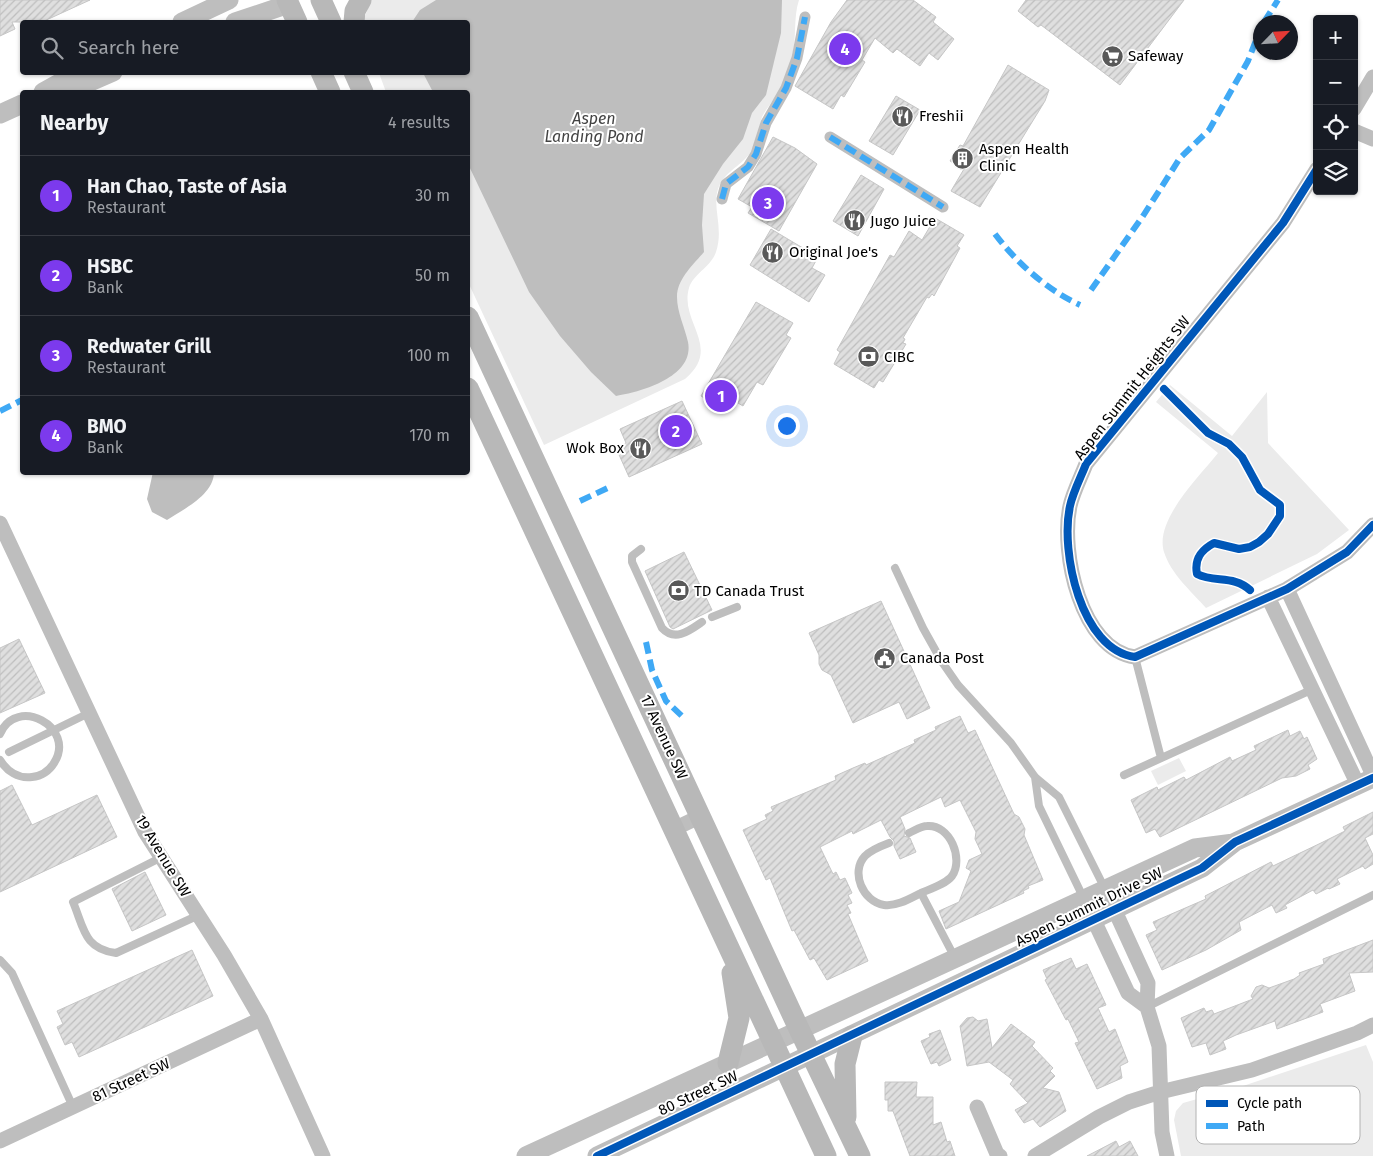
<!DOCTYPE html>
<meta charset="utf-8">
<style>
:root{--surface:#171b24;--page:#242831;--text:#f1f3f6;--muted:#9ea1a6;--line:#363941;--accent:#7c3aed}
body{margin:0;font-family:"Fira Sans",sans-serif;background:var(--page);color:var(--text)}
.controls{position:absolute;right:15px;top:15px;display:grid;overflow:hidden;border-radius:5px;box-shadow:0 1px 4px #0004}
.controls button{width:45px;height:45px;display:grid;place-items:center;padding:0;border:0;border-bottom:1px solid var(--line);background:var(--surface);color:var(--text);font:25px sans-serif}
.compass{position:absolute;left:1253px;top:15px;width:45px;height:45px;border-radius:50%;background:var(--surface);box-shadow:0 1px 4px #0004;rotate:65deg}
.you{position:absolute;left:786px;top:425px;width:18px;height:18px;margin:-12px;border:4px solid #fff;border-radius:50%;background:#1a73e8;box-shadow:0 0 0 8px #1a73e833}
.badge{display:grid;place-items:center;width:32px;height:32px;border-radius:50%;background:var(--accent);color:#fff;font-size:16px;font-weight:700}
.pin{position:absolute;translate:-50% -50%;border:2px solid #fff;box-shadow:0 1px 5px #0006}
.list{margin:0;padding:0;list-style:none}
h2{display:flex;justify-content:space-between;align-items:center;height:65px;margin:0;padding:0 20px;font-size:21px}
h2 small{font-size:16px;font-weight:400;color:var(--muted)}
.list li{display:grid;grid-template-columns:32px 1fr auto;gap:15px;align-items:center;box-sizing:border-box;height:80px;padding:0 20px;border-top:1px solid var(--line)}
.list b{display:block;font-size:19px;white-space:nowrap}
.list p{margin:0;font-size:16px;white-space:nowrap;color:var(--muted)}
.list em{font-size:16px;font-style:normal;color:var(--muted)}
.icon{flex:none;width:28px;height:28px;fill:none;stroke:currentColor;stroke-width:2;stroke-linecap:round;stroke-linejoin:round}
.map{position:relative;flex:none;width:1373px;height:1156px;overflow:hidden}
.search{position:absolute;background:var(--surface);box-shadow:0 1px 4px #0004;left:20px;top:20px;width:450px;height:55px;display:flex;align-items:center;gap:12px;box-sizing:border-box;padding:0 18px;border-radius:5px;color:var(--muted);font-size:19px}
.panel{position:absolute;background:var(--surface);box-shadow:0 1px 4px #0004;left:20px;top:90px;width:450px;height:385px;border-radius:5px}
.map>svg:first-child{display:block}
</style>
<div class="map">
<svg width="1373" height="1156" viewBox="0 0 1373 1156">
<defs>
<pattern id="building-hatch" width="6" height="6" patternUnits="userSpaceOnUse" patternTransform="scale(1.25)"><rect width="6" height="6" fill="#dfdfdf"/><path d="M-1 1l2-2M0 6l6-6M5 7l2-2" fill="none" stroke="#bebebe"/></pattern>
</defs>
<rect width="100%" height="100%" fill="#fff"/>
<!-- park -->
<path fill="#ebebeb" d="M 371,0 L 799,0 C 793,18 797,38 792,56 C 789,67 785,79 780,89 C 775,99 767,107 762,117 C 759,125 760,132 757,140 C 749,165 726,167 718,189 C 712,208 724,228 716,252 C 711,267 693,274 689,288 C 679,322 723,347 685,379 L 544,445 L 468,282 L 468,92 L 386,92 L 379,73 L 468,72 L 468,22 L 363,22 Z
M 1170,385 L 1232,436 L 1267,392 L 1268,443 L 1349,530 L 1317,554 L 1206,608 C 1191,591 1171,574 1164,552 C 1154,520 1200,476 1218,453 L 1156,402 Z
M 1179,758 L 1186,771 L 1158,785 L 1151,771 Z
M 1366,1045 L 1373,1062 L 1373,1156 L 1181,1156 L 1174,1120 L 1176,1111 L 1183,1103 L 1240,1087 Z"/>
<!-- water -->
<path fill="#bebebe" d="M 436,0 L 782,0 L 781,33 L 766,95 L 752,113 L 743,139 L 723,164 L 704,194 L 702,225 L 704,252 C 693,265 677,279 677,297 C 677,312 685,328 688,342 C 695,377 641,392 616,396 L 591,372 L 560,336 L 529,292 L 468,164 L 468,92 L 433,92 L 423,73 L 468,72 L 468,22 L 412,22 L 420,10 Z
M 153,472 L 214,473 C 213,495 184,509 167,520 L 152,512 L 147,499 Z"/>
<!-- building -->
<path fill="url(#building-hatch)" stroke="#c6c6c6" d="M 0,0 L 90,0 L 42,22 L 12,22 L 15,29 L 0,36 Z
M 847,0 L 913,0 L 936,17 L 933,22 L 954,39 L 938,60 L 929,53 L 920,66 L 897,49 L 893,53 L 875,38 L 862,60 L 865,62 L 844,97 L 841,95 L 833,109 L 795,86 L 831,22 Z
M 1026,0 L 1184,0 L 1120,85 L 1041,25 L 1038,27 L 1018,11 Z
M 1008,65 L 1049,90 L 1045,101 L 980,207 L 951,191 L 964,169 L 950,161 L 960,145 L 963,146 Z
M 896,96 L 920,110 L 893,155 L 869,141 Z
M 773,137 L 795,148 L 817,164 L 779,231 L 748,213 L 752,207 L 738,199 Z
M 861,175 L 884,189 L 858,236 L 833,221 Z
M 935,218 L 964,235 L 957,246 L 960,248 L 934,296 L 932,294 L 929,298 L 927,297 L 903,338 L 905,339 L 903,343 L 906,344 L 883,382 L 879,380 L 874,388 L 834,364 L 840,352 L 837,350 L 890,255 L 894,257 L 909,231 L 922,240 Z
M 771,229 L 818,257 L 812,268 L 825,275 L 809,302 L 750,265 Z
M 756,302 L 793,323 L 786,335 L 791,338 L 763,385 L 757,382 L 743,406 L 733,400 L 726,411 L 701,396 Z
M 682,401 L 702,444 L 629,477 L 616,448 L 626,443 L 620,429 Z
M 684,552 L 712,610 L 673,629 L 670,627 L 645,571 Z
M 881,601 L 930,708 L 907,719 L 899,702 L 853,723 L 831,675 L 822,670 L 819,664 L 819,655 L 809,633 Z
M 19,639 L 45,693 L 0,713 L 0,648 Z
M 960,716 L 968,733 L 975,730 L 1014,814 L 1019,817 L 1025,829 L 1024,835 L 1043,880 L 1028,886 L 1029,888 L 1023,891 L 1024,893 L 946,929 L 939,911 L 959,902 L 971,871 L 966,868 L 969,860 L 982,854 L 975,839 L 976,832 L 960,800 L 945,807 L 941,797 L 900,817 L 905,829 L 904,836 L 910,838 L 916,852 L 900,859 L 894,846 L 894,841 L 890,837 L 881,820 L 853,834 L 852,831 L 820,847 L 833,874 L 836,872 L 840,880 L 845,878 L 852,893 L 848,895 L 852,903 L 847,905 L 851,913 L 848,914 L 868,961 L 827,980 L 814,958 L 810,960 L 794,930 L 792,931 L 770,878 L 766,880 L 743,830 L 767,819 L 765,815 L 773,811 L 771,807 L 836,780 L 835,776 L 853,768 L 865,763 L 866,765 L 915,743 L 914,740 L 936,730 L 935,727 Z
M 1288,730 L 1290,736 L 1300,731 L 1304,739 L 1307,737 L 1317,759 L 1308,765 L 1310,769 L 1296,776 L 1282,778 L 1160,837 L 1155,829 L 1146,833 L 1131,800 L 1157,787 L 1158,790 L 1184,777 L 1186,780 L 1230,757 L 1232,761 L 1256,750 L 1254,746 Z
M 12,785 L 32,825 L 97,795 L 117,837 L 0,892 L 0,791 Z
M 1373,812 L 1373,834 L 1365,838 L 1373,855 L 1373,864 L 1365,869 L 1363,866 L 1337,879 L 1340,884 L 1329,889 L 1328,888 L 1316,894 L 1313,890 L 1285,905 L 1287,908 L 1276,913 L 1272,905 L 1239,922 L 1241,930 L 1206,950 L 1162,970 L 1146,935 L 1157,930 L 1153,922 L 1206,899 L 1205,896 L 1271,862 L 1273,866 L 1323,842 L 1345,831 L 1343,827 Z
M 145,872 L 166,915 L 132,931 L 112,889 Z
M 1373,940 L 1373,972 L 1349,973 L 1355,991 L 1320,1004 L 1323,1012 L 1277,1029 L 1275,1021 L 1236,1035 L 1223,1041 L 1226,1049 L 1210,1055 L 1206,1043 L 1192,1047 L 1181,1018 L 1204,1008 L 1206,1012 L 1212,1010 L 1214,1014 L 1253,999 L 1251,996 L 1256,987 L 1262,985 L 1269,988 L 1294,979 L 1300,975 L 1299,973 L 1324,964 L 1323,959 Z
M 192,950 L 213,996 L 79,1057 L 72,1042 L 65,1045 L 57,1027 L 63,1024 L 57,1011 Z
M 1071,958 L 1076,969 L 1087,964 L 1106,1005 L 1098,1008 L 1109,1032 L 1115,1029 L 1128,1062 L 1120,1066 L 1122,1078 L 1097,1089 L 1075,1043 L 1079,1042 L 1068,1019 L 1066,1020 L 1045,980 L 1047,979 L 1043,970 Z
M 973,1017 L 978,1021 L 987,1019 L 992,1048 L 1011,1024 L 1035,1042 L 1032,1046 L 1053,1068 L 1050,1071 L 1055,1076 L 1043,1088 L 1059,1092 L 1066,1111 L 1040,1127 L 1033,1119 L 1024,1123 L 1015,1110 L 1028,1103 L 1010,1084 L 1013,1080 L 989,1062 L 967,1066 L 960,1026 L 967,1018 Z
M 940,1030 L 951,1060 L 939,1066 L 937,1062 L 931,1064 L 921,1041 L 930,1037 L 929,1034 Z
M 885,1082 L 917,1082 L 916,1097 L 933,1097 L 933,1125 L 941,1122 L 947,1142 L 950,1141 L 955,1156 L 910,1156 L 893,1111 L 888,1111 L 888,1100 L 885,1100 Z
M 1116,1141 L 1119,1147 L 1130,1141 L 1138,1156 L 1087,1156 Z"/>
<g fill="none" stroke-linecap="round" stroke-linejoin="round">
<!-- service -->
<path stroke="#bebebe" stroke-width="8" d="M 641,549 L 632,556 L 632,562 L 662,628 C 675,642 689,631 702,622
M 895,568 L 923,628 L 942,662 L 958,685 L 1011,743 L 1035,777 L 1059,797 L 1105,889
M 712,617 L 737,607
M 1135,657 L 1161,758
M 0,734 C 16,695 77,727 54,763 C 49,771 41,776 32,777 C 18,779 7,771 0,760
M 9,752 L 89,713
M 1124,775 L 1311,690
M 1035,777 L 1039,806 L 1084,899
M 909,833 C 914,831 921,826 927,826 C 950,824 964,859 952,876 C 946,884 930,889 921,893
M 889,843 C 881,846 871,850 865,856 C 850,872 863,902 884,905 C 896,907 911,898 921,893 L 955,958
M 162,857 L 73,902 C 84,928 84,949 116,953 L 199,915
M 0,960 L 12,973 L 73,1107
M 1147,1007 L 1373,895"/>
<!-- pedestrian -->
<path stroke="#bebebe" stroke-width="11" d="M 830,137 L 943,207
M 722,199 L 726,184 L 748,167 L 756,154 L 766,123 L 786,88 L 797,58 L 805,17"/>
<!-- minor -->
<path stroke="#bebebe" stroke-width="15" d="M 1354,109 L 1373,77
M 1354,131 L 1373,139
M 1317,169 L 1283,223 L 1086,464 C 1081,477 1073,492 1070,506 C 1060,552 1081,650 1135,657 L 1287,589 L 1347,552 L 1373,525
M 0,523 L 145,832 L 224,955 L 261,1019 L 323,1156
M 1287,589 L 1373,775
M 1268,597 L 1358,785
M 674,829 L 701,816
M 1105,889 L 1148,983 L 1147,1007 L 1159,1046 L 1162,1132 L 1167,1156
M 1084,899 L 1128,993 L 1147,1007
M 977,1107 L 997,1154 L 1000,1156
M 0,1141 L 261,1019
M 1035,1156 L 1099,1117 L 1129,1102 L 1160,1092 L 1252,1070 L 1357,1033 L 1373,1025"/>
<!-- tertiary -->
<path stroke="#bebebe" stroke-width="19" d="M 182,22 L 229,0
M 235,22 L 289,4
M 43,92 L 79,72
M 67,92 L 113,72
M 0,114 L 22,104
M 526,1156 L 1195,848 L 1234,843
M 597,1156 L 1202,868 L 1235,842 L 1373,778"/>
<!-- secondary -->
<path stroke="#b8b8b8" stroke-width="21" d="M 287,0 L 297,22
M 321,0 L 331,22
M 354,22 L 355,11 L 361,0
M 321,72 L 330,92
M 354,72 L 363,92
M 468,317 L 799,1029 L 860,1156
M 468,388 L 826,1156
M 728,1063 L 739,1018 L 732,973
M 846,1117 L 845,1064 L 852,1036"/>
<!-- quiet -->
<path stroke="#3fa9f5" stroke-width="6" stroke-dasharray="12 6" stroke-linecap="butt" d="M 1264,22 L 1278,0
M 830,137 L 943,207
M 722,199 L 726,184 L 748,167 L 756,154 L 766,123 L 786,88 L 797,58 L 805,17
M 995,234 C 1016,262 1047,290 1080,305
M 1091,290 L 1143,216 L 1180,158 L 1209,130 L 1248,61 L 1260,30
M 0,411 L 22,400
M 580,501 L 612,486
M 646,642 L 652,670 L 666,701 L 684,718"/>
<defs>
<path id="cycleway" d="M 1317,169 L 1283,223 L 1086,464 C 1081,477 1073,492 1070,506 C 1060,552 1081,650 1135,657 L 1287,589 L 1347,552 L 1373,525
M 1164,389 L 1208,433 L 1229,444 L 1242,457 L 1260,490 L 1280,505 L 1280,516 L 1268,534 L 1259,542 L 1250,547 L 1239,549 L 1214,543 C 1201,550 1194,559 1197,574 C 1214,583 1234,575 1250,590
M 597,1156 L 1202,868 L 1235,842 L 1373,778"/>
</defs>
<!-- cycleway casing -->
<use href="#cycleway" stroke="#fff" stroke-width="11"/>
<!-- cycleway -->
<use href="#cycleway" stroke="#0057b8" stroke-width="8"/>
</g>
<!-- icons -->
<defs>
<symbol id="supermarket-disc" viewBox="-11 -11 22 22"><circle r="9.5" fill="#595959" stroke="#fff"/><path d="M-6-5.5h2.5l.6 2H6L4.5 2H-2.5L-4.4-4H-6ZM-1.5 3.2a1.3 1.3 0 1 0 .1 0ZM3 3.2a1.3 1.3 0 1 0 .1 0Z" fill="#fff"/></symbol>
<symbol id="restaurant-disc" viewBox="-11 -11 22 22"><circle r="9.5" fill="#595959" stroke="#fff"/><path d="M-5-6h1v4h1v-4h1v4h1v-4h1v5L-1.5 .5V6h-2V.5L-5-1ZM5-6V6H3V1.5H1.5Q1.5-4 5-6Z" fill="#fff"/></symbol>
<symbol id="building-disc" viewBox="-11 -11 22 22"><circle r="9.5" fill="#595959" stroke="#fff"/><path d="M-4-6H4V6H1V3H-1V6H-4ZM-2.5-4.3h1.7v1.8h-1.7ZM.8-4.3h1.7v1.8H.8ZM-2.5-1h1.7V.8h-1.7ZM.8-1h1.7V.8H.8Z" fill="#fff"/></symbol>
<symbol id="bank-disc" viewBox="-11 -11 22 22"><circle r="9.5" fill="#595959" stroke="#fff"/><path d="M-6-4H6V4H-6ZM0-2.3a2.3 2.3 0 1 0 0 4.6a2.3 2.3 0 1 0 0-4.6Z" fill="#fff"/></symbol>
<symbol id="civic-disc" viewBox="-11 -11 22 22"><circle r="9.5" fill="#595959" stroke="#fff"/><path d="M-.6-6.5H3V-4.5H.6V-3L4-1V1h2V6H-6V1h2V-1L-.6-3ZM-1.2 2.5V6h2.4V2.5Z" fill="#fff"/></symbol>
</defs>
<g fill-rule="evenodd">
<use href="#supermarket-disc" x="1100" y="44" width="25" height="25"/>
<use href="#restaurant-disc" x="890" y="104" width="25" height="25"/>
<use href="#building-disc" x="950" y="146" width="25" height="25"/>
<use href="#restaurant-disc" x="842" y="208" width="25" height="25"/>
<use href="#restaurant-disc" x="760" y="240" width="25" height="25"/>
<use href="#bank-disc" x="856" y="344" width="25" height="25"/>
<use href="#restaurant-disc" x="628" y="436" width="25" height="25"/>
<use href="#bank-disc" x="666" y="578" width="25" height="25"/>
<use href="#civic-disc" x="872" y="646" width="25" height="25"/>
</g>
<g text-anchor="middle" stroke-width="4" stroke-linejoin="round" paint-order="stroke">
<!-- poi labels -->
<g font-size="15" fill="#000" stroke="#fff" text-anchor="start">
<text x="1128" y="61">Safeway</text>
<text x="919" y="121">Freshii</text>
<text x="979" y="154">Aspen Health<tspan x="979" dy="17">Clinic</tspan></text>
<text x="870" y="226">Jugo Juice</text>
<text x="789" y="257">Original Joe's</text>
<text x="884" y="362">CIBC</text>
<text x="624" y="453" text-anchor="end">Wok Box</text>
<text x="694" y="596">TD Canada Trust</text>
<text x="900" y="663">Canada Post</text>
</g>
<!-- street labels -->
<g font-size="15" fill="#000" stroke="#fff">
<text transform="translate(1132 388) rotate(-52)" y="5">Aspen Summit Heights SW</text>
<text transform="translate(664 737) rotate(65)" y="5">17 Avenue SW</text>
<text transform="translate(163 856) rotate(59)" y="5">19 Avenue SW</text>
<text transform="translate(1089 907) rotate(-26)" y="5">Aspen Summit Drive SW</text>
<text transform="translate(131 1080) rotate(-25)" y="5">81 Street SW</text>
<text transform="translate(698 1093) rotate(-25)" y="5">80 Street SW</text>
</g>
<!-- water labels -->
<g font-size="16" font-style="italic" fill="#434343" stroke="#fff">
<text x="594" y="124">Aspen<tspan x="594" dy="18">Landing Pond</tspan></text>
</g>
</g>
<!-- legend -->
<rect x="1196" y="1086" width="164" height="58" rx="8" fill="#fff" stroke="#b2b2b2" stroke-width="1"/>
<rect x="1206" y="1100" width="22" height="7" fill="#0057b8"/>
<rect x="1206" y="1123" width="22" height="6" fill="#3fa9f5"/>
<g font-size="14" fill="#000">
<text x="1237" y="1108">Cycle path</text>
<text x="1237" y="1131">Path</text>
</g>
</svg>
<div class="controls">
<button>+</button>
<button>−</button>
<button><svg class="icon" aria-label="locate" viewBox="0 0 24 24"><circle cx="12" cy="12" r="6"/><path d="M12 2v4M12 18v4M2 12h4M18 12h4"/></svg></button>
<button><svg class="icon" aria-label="layers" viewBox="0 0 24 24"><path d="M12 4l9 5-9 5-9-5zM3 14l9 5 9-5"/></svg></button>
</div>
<svg class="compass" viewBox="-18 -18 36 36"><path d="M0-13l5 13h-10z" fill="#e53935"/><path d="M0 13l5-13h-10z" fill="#9ea1a6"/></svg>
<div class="you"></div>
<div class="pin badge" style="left:721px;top:396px">1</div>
<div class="pin badge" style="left:676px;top:431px">2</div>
<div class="pin badge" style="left:768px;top:203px">3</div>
<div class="pin badge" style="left:845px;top:49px">4</div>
<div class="search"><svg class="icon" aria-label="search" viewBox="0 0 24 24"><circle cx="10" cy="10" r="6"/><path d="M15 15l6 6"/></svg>Search here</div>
<section class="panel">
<h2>Nearby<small>4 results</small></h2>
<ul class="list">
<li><span class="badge">1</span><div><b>Han Chao, Taste of Asia</b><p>Restaurant</p></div><em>30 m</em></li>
<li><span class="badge">2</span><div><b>HSBC</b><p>Bank</p></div><em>50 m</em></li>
<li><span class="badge">3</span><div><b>Redwater Grill</b><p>Restaurant</p></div><em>100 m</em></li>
<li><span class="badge">4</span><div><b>BMO</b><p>Bank</p></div><em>170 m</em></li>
</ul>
</section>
</div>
